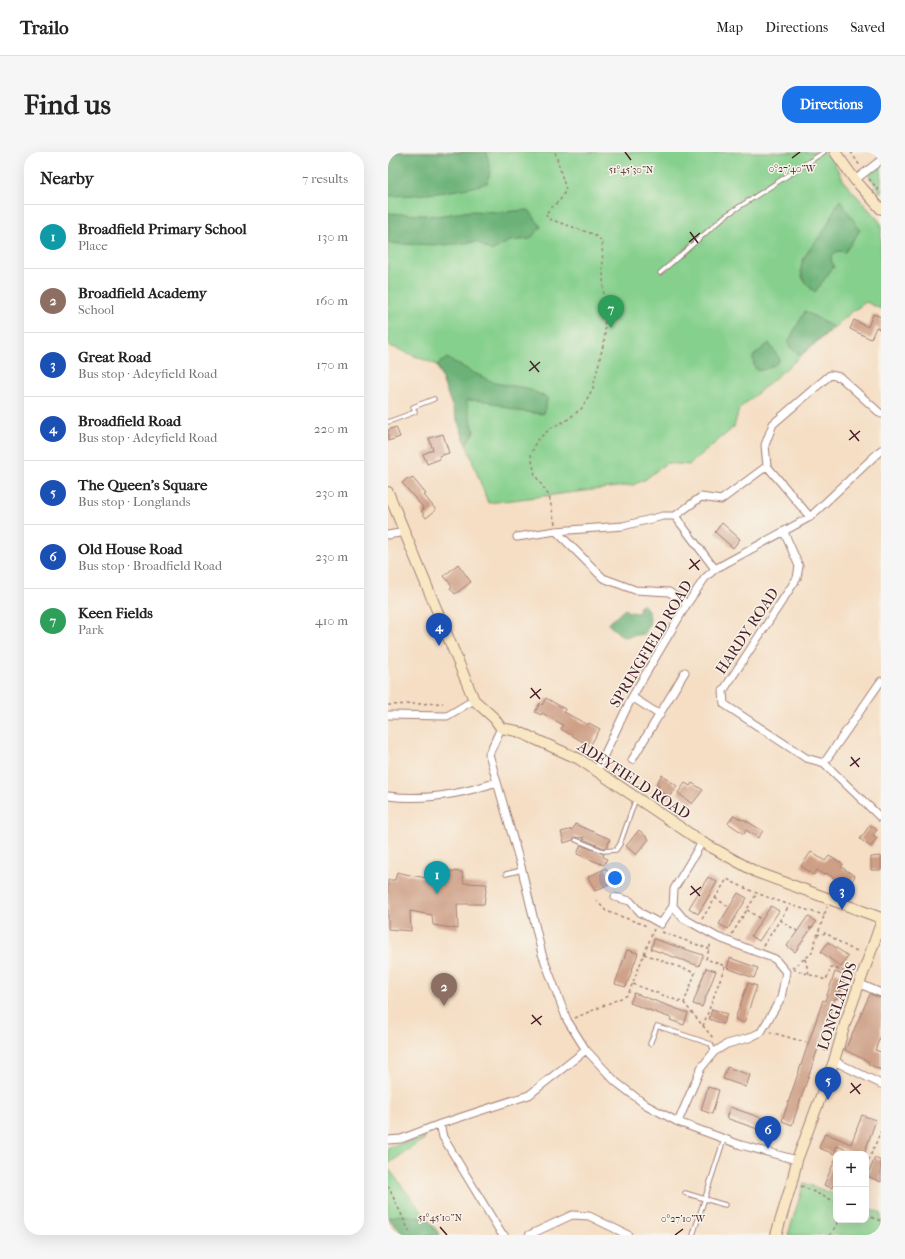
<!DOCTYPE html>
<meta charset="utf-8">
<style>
:root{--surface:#fff;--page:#f6f6f6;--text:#222;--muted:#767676;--line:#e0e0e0;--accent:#1a73e8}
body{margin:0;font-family:"IM FELL French Canon",serif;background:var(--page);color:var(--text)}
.controls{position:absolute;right:12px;bottom:12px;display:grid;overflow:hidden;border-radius:8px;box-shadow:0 4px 16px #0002}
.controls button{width:36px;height:36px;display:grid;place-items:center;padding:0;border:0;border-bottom:1px solid var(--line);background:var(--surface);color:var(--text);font:20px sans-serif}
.you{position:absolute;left:227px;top:726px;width:14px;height:14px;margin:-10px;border:3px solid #fff;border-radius:50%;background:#1a73e8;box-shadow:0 0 0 6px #1a73e833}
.badge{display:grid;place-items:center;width:26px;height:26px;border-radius:50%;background:var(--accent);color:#fff;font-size:13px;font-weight:700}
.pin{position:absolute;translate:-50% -33px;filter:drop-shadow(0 1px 2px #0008)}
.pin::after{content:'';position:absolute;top:21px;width:14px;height:12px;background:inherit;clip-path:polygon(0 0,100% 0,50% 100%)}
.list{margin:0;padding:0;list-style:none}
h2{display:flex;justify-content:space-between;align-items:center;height:52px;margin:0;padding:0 16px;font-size:17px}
h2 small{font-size:13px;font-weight:400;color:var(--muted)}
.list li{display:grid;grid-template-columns:26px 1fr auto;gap:12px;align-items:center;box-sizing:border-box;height:64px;padding:0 16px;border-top:1px solid var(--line)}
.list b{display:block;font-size:15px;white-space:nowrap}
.list p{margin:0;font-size:13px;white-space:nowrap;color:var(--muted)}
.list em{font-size:13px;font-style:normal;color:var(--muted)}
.map{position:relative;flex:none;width:493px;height:1083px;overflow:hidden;border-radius:16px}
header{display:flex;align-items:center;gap:24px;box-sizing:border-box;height:56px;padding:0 20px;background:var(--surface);border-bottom:1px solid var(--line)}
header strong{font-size:19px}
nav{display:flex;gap:22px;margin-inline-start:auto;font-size:14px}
.intro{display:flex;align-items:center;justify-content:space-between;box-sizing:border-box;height:96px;padding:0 24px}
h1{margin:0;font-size:28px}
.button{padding:10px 18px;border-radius:16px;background:var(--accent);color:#fff;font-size:14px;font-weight:700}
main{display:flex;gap:24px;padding:0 24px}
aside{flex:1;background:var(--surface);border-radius:16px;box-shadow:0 4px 16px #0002}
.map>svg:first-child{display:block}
</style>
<header>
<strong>Trailo</strong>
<nav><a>Map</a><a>Directions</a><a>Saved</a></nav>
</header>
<div class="intro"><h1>Find us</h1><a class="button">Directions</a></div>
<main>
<aside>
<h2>Nearby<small>7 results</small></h2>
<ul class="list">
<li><span class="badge" style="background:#0f9aa8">1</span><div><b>Broadfield Primary School</b><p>Place</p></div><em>130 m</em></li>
<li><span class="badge" style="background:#8d6e63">2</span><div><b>Broadfield Academy</b><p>School</p></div><em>160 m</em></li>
<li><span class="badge" style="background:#1a4fb4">3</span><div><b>Great Road</b><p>Bus stop · Adeyfield Road</p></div><em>170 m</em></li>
<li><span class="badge" style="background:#1a4fb4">4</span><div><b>Broadfield Road</b><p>Bus stop · Adeyfield Road</p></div><em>220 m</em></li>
<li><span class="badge" style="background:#1a4fb4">5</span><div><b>The Queen's Square</b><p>Bus stop · Longlands</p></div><em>230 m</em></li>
<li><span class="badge" style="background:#1a4fb4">6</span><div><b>Old House Road</b><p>Bus stop · Broadfield Road</p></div><em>230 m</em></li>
<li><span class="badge" style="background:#2e9e5b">7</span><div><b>Keen Fields</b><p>Park</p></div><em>410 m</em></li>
</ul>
</aside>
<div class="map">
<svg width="493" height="1083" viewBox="0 0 493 1083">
<rect width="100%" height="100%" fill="#f7f3e8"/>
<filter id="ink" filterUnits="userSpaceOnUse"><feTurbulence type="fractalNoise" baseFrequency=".025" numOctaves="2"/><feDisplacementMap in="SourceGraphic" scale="8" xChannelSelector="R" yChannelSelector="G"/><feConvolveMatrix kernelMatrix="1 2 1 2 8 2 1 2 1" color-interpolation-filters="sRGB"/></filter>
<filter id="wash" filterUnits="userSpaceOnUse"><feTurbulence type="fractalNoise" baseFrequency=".012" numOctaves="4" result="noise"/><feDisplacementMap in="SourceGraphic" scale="16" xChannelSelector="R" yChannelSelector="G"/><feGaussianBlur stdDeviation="0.9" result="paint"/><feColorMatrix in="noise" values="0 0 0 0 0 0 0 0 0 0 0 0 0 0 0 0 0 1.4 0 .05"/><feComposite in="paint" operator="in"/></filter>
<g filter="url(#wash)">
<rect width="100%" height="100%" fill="#f5dec4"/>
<!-- green -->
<path fill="#86d08d" stroke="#68785c" d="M 0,0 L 440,0 L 457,31 L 493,71 L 493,157 L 478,150 L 465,159 L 351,257 L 346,275 L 301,313 L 278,311 L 258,327 L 245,333 L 100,351 L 49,213 L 0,193 Z
M 493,7 L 493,41 L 478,19 Z
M 38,986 L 0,1012 L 0,995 Z
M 0,1016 L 52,1083 L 16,1083 L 0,1066 Z
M 416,1031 L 448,1043 L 448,1068 L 478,1068 L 478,1055 L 493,1061 L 493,1083 L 400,1083 Z"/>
<!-- forest -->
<path fill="#6cb278" stroke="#5b6852" d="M 0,0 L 99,0 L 102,21 L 99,31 C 66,41 34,43 0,44 Z
M 452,48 L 472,78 L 457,100 L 450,99 L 445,102 L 443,108 L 446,114 L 427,140 C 396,116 424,98 438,75 C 443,66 446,56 452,48 Z
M 141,58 L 153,75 L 142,87 L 122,89 L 103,99 L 89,90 L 56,93 L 11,92 L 0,90 L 0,61 L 49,64 L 82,59 L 112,60 Z
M 417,159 L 445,175 L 412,203 L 402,195 L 400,190 Z
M 381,191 L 391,206 L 391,209 C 386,214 376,219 369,218 L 366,214 L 365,204 Z
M 59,206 L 86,221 L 107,231 L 138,236 L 160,246 L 155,262 L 129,259 L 99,249 L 78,248 L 86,280 L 78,292 L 49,213 Z
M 255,452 C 264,461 264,472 256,482 L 235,485 L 220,472 L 237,457 L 241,460 L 251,461 L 252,454 Z
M 11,1063 L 38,1065 L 52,1083 L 16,1083 L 0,1066 Z"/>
<g id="blocks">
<!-- building -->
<path fill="#ce9f85" d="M 485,162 L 493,165 L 493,178 L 488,175 L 483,187 L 462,177 L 466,168 L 480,175 Z
M 8,275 L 12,285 L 0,289 L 0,278 Z
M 55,282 L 61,301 L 51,304 L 52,307 L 39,312 L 35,302 L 45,298 L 41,286 Z
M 24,325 L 38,342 L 36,343 L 48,358 L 38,366 L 33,359 L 36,357 L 14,331 L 20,326 L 21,328 Z
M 334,371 L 352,387 L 345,396 L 327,380 Z
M 70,412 L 83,430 L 67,442 L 62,436 L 64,434 L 56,424 Z
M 158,546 L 177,557 L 176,560 L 200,573 L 201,571 L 212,577 L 202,594 L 173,577 L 175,573 L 154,561 L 153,563 L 147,560 L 152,551 L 154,553 Z
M 274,623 L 289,634 L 281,645 L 269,636 L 271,634 L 268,632 Z
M 297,631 L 302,634 L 304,631 L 315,638 L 304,652 L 290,641 Z
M 346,663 L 354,668 L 355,667 L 375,679 L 370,686 L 358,678 L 356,682 L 340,671 Z
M 187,672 L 222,687 L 219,695 L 216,696 L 195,687 L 196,685 L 192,686 L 187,685 L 185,688 L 176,691 L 173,680 L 185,677 Z
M 482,673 L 489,678 L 485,683 L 489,686 L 483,695 L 472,687 Z
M 251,678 L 261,687 L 248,703 L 238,694 Z
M 193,693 L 216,702 L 215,705 L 219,707 L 216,713 L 189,702 Z
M 423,700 L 437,709 L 441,704 L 455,712 L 453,715 L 467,724 L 460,735 L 438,721 L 436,723 L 429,718 L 426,723 L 413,714 Z
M 493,704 L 493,718 L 483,718 L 483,705 Z
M 218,716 L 225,730 L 207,739 L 200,725 Z
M 51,718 L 74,720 L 76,731 L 99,732 L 96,752 L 69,752 L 70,777 L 45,773 L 44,763 L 22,759 L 23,779 L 0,777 L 0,728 L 7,728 L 9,720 L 22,723 L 50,728 Z
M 320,725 L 329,730 L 310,762 L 301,756 Z
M 350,741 L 359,746 L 340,777 L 331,772 Z
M 383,754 L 391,759 L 371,789 L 363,784 Z
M 420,764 L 428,770 L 424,776 L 422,775 L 421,776 L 423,777 L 407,800 L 399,794 Z
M 266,787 L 315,803 L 311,814 L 263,797 Z
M 440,790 L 460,804 L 453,815 L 433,800 Z
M 239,798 L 250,801 L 238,835 L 227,832 Z
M 342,806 L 370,816 L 366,826 L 339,816 Z
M 318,816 L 328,819 L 314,855 L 305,852 Z
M 447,820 L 457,824 L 449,847 L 447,846 L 404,973 L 394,969 L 435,848 L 437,849 Z
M 360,831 L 369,834 L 356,871 L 347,867 Z
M 246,841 L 300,861 L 296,873 L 282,868 L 283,866 L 242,851 Z
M 482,842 L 493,846 L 493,883 L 487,898 L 493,900 L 493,918 L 480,912 L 481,910 L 457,898 Z
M 324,857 L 339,862 L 335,872 L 321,867 Z
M 339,915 L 362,923 L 358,935 L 335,927 Z
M 320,935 L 331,938 L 324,962 L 313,958 Z
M 342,955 L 388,971 L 384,982 L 338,966 Z
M 474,963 L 488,968 L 476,1002 L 469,1002 L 449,994 L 446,1002 L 431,996 L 437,981 L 463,992 Z
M 448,1006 L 448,1034 L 445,1033 L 444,1036 L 436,1033 Z
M 487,1006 L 493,1009 L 493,1030 L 479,1024 Z"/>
</g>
</g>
<g filter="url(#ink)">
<use href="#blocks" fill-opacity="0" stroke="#a07e78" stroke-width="1"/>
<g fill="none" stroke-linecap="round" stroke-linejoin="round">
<defs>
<path id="lane" d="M 272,121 L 337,64 L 436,0
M 0,270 L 27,260 L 25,255 L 46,247
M 188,688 L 215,699 L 228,698 L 232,692 L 248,646
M 118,722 L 134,718
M 262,892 L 269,874 L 323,892 L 326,900
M 297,1041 L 337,1053
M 305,1083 L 336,987"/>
<path id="street" d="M 467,28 L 493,8
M 287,364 L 327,417
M 422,365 L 379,314 L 377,293 L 385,272 L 442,223 L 452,225 L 493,262
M 168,379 L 215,426 L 247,438 L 281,440 L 299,452
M 396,380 L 411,414 L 409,426 L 335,539 L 336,552 L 418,606 L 436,611 L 493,666
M 0,383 L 17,380
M 129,385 L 168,379 L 235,374 L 275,364 L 287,364 L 313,345 L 333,348 L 379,314
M 244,545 L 272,563
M 0,563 L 59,564 L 86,548
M 113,576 L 101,602 L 134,718 L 154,802 L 179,868 L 198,898 L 228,930 L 258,953 L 290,970 L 353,993 L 409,1008
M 244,608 L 297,520
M 436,611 L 493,529
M 209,618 L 244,545 L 299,452 L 317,426 L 327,417 L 422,365 L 493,298
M 0,644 C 37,649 74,642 109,630
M 227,745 L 242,749 L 253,761 L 273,772 L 285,754 L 286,737 L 314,690
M 285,754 L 295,766 L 329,785 L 387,807 L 398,820 L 393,846 L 373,880 L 361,886 L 339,892 L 326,900 L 313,916 L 290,970
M 472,832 L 493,841
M 446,909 L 493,932
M 52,972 L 55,985 L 113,1081 L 116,1083
M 0,988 L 13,987 L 52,972 L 141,943 L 198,898
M 141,1083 L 184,1063 L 201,1064 L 240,1083"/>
<path id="secondary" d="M 447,0 L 467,28 L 493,57
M 0,340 L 86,548 L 106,566 L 113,576 L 129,579 L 191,607 L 314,690 L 368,720 L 493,766
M 388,1083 L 404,1030 L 409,1008 L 446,909 L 457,872 L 493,771"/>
</defs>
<!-- lane casing -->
<use href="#lane" stroke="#a07e78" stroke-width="5.5"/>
<!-- street casing -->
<use href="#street" stroke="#a07e78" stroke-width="9"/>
<!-- secondary casing -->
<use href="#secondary" stroke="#a07e78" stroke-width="12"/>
<!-- path -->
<path stroke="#a07e78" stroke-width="1.5" stroke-dasharray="3 3" stroke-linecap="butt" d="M 463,0 L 472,14
M 481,27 L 493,41
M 167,372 L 161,344 L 147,323 L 143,303 L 148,289 L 163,276 L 179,268 L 194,256 L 205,236 L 217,185 L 214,89 L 205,82 L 161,67 L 157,62 L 172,48 L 178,38 L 167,0
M 0,553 L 55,551
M 327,746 L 341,755
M 208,748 L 218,759 L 259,774
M 359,758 L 374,768
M 314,767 L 339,727 C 370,744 402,753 436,763
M 392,768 L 409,779
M 274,780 L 321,797
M 344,782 L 368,743
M 429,783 L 438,781 L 459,795 L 472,800
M 375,794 L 401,754
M 256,802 L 307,821 L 296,851
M 417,807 L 421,822
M 404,816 L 423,802 L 439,755
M 405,817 L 438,828 L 443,815 L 466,823
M 245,832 L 296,851 L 325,886
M 187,866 L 240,843 L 266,777
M 315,874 L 337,814 L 318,807 L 323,791
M 382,880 L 420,891
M 431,894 L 438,899 L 439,896
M 478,1014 L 493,979
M 0,1034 L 23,1083
M 413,1034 L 448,1050
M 478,1063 L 493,1069
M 442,1083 L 452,1068"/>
<!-- lane -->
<use href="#lane" stroke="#fff" stroke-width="3.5"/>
<!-- street -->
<use href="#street" stroke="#fff" stroke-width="7"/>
<!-- secondary -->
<use href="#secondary" stroke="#f9e7c3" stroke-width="10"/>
</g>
</g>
<!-- ticks -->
<path fill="none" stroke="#4a1f2b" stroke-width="1.5" d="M 237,0 L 243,8M 404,6 L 412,0M 302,80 L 310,91M 301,90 L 312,81M 142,209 L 151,220M 141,219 L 152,210M 462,278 L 471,289M 461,288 L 472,279M 302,407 L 311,418M 301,417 L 312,408M 143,536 L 152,547M 142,546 L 153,537M 463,605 L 471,615M 462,614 L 472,606M 303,734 L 312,744M 302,743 L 313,735M 144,863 L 153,873M 143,872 L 154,864M 463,931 L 472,942M 462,941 L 473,932M 52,1075 L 59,1083M 287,1083 L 295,1077"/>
<g text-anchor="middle" stroke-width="3" stroke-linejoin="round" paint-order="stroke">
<!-- street labels -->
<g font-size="15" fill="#4a1f2b" stroke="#f7f3e8">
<text transform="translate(359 479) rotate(-56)" y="5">HARDY ROAD</text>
<text transform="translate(263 492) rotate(-59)" y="5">SPRINGFIELD ROAD</text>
<text transform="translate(246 628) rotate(33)" y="5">ADEYFIELD ROAD</text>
<text transform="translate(449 854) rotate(-71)" y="5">LONGLANDS</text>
</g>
</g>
<g font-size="10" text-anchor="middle" fill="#4a1f2b" stroke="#f7f3e8" stroke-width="3" stroke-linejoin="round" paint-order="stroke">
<text x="404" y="20">0°27'40"W</text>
<text x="243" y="21">51°45'30"N</text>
<text x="52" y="1069">51°45'10"N</text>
<text x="295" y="1070">0°27'10"W</text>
</g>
</svg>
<div class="controls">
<button>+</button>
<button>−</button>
</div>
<div class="you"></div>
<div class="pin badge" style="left:49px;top:742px;background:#0f9aa8">1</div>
<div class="pin badge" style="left:56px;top:854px;background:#8d6e63">2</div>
<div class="pin badge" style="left:454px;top:758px;background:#1a4fb4">3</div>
<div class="pin badge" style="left:51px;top:494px;background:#1a4fb4">4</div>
<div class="pin badge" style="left:440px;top:948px;background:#1a4fb4">5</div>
<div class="pin badge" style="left:380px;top:997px;background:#1a4fb4">6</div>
<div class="pin badge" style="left:223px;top:176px;background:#2e9e5b">7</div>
</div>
</main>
